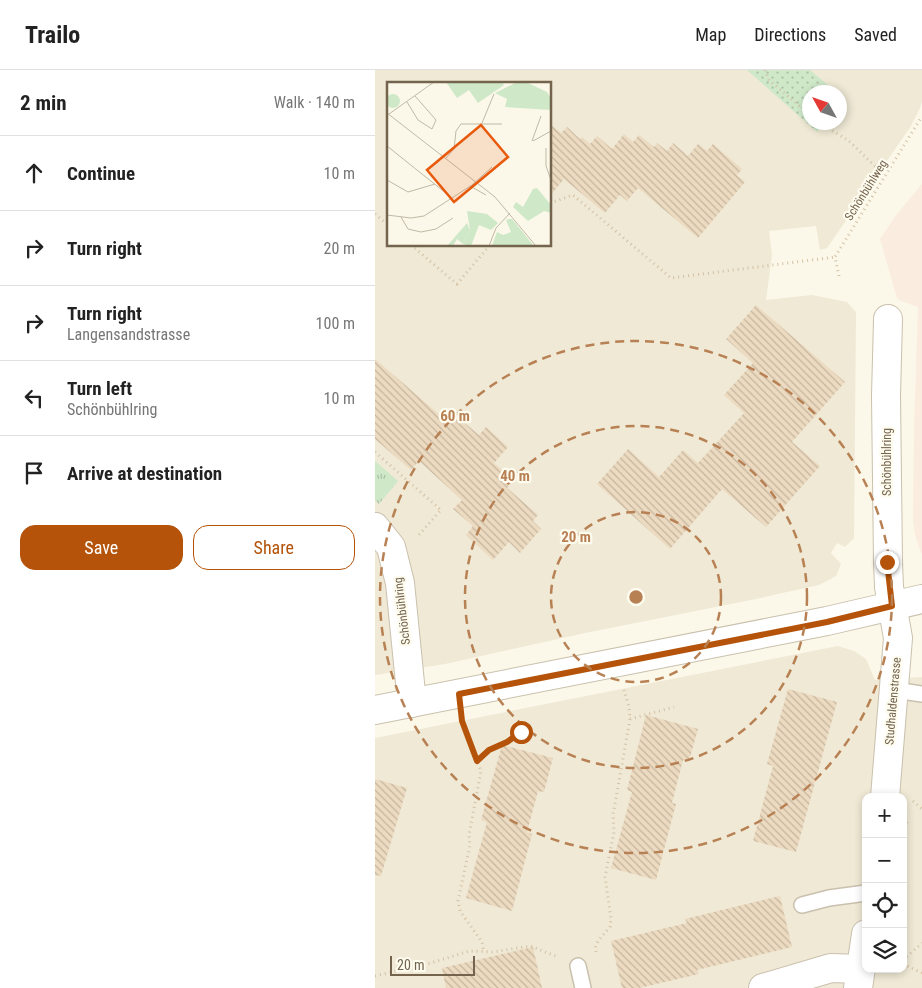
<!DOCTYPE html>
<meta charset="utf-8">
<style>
:root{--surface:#fff;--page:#f2f2f2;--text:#222;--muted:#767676;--line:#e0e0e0;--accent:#b45309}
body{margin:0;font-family:"Roboto Condensed",sans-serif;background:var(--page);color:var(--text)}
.controls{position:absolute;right:15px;bottom:15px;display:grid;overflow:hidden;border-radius:10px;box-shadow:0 2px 8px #0003}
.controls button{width:45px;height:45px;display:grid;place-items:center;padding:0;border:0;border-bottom:1px solid var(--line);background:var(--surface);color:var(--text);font:25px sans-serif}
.compass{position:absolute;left:427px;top:15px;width:45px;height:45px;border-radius:50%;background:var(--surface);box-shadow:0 2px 8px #0003;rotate:310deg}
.scale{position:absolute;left:15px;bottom:12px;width:85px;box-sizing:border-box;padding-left:5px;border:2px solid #74644e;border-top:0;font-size:14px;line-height:18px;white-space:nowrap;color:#74644e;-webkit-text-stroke:4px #fefbef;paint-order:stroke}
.stop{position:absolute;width:15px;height:15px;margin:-11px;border:4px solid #b45309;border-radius:50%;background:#fff}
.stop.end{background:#b45309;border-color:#fff;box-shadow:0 1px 5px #0008}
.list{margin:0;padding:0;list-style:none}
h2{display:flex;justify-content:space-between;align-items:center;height:65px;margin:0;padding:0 20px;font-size:21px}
h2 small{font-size:16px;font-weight:400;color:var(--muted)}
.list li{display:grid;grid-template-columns:32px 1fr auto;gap:15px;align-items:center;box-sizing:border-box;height:75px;padding:0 20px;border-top:1px solid var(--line)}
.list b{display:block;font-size:19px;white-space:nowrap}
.list p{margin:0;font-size:16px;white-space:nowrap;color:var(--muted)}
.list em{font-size:16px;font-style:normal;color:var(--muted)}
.actions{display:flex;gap:10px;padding:15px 20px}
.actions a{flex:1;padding:11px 0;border:1px solid var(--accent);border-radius:15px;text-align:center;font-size:18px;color:var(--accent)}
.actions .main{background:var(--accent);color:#fff}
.icon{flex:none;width:28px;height:28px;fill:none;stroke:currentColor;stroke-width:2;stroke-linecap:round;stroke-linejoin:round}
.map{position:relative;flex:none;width:547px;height:918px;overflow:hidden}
header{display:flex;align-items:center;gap:30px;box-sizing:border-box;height:70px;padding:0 25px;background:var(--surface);border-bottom:1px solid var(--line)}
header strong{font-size:24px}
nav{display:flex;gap:28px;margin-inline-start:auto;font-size:18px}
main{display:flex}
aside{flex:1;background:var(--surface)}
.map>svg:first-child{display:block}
</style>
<header>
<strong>Trailo</strong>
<nav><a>Map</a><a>Directions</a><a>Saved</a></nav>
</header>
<main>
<aside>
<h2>2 min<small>Walk · 140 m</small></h2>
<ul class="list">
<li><svg class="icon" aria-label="ahead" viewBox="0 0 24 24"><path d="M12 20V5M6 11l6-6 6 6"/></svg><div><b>Continue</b></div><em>10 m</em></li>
<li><svg class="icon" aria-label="right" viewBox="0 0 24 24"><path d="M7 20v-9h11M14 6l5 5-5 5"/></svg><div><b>Turn right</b></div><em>20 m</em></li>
<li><svg class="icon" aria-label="right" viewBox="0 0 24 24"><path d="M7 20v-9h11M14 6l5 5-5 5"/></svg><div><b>Turn right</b><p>Langensandstrasse</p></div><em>100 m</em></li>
<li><svg class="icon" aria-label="left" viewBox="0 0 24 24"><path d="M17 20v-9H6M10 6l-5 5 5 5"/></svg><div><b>Turn left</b><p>Schönbühlring</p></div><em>10 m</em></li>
<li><svg class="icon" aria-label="arrive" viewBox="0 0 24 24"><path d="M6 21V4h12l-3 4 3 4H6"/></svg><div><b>Arrive at destination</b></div></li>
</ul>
<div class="actions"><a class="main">Save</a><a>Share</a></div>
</aside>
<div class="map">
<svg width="547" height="918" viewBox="0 0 547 918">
<defs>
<pattern id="grass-tufts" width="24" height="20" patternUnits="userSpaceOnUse" patternTransform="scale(1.25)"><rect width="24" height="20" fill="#cee8c8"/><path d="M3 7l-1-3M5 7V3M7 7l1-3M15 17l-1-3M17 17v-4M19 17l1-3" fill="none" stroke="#acc0a5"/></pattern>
<pattern id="park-dots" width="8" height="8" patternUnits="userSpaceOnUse" patternTransform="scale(1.25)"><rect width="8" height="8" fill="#cee8c8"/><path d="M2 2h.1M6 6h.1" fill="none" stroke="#acc0a5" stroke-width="1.8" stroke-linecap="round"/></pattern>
<pattern id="building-back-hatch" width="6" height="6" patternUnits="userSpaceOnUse" patternTransform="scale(1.25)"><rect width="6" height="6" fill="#eddbc1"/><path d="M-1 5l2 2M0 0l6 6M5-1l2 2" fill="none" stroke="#c5b59f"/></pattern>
</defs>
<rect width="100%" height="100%" fill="#fbf8e9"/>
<!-- residential -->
<path fill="#efe9d5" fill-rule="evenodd" d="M 0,0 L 547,0 L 547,31 L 545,38 L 536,56 L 452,178 L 445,180 L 441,156 L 394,161 L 397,185 L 391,230 L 437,225 L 472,232 L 481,242 L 479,468 L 470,477 L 462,473 L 456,483 L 466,494 L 461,506 L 444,515 L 376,530 L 210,563 L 70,594 L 0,605 ZM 14,14 L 175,14 L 175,175 L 14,175 ZM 434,22 L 464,22 L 464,52 L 434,52 Z
M 463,576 L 479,581 L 491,589 L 500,610 L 547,607 L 547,918 L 0,918 L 0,668 ZM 491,727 L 528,727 L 528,899 L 491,899 Z"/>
<!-- commercial -->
<path fill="#faecde" d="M 547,114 L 547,485 L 540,465 L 538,450 L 539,360 L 543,237 L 526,231 L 522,228 L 505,169 L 522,144 Z"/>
<!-- grass -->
<path fill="url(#grass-tufts)" d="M 0,391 L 23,411 L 4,434 L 0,431 Z"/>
<!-- park -->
<path fill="url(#park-dots)" d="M 372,0 L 435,0 L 461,22 L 434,22 L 434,52 L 450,53 L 442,62 Z"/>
<!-- building -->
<path fill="url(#building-back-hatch)" d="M 175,54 L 186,63 L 192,57 L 205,69 L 207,67 L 215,74 L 222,66 L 237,79 L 249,64 L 258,72 L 264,65 L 279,77 L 282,73 L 292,81 L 298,73 L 313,86 L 323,74 L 332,81 L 338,74 L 367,99 L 362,105 L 370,112 L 323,168 L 263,118 L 252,131 L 245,125 L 230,143 L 189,109 L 175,126 Z
M 381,235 L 470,312 L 417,372 L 445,396 L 391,457 L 347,419 L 295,479 L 222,414 L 253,379 L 284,407 L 308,380 L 323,393 L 369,343 L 349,325 L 378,293 L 351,269 Z
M 0,289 L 67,347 L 73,339 L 104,365 L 111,357 L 133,377 L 119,393 L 139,410 L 132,418 L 163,445 L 158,451 L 166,459 L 145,483 L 134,472 L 118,490 L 91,465 L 98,456 L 78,439 L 87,430 L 44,391 L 36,400 L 0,369 Z
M 413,619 L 462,632 L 421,782 L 378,771 L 398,696 L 392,694 Z
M 271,645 L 323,659 L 314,691 L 308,690 L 297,733 L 301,734 L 281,810 L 236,798 L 257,722 L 252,720 Z
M 127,675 L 178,688 L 169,722 L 163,721 L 152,762 L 157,764 L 137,841 L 91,828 L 112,752 L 106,750 Z
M 0,709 L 32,718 L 6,806 L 0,805 Z
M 405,826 L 417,877 L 322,900 L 324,904 L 264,918 L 247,918 L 236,871 L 312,853 L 310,849 Z
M 158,877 L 167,918 L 71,918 L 67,898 Z"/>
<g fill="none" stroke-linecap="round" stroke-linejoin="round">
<defs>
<path id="service" d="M 520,620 L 547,624
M 427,835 L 454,828 L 491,823
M 203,896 L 208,918"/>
<path id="minor" d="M 0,457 L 16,477 L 25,513 L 37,633
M 510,727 L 523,568 L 514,517 L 513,492 L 511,326 L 513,249
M 388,918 L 456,898 L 486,899
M 483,918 L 491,864"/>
<path id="tertiary" d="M 0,640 L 452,551 L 547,529"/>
</defs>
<!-- service casing -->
<use href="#service" stroke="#cac0ad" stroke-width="18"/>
<!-- minor casing -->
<use href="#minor" stroke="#cac0ad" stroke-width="30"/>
<!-- tertiary casing -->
<use href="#tertiary" stroke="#cac0ad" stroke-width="30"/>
<!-- path -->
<path stroke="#d4c1a5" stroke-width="3" stroke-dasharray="1 4" stroke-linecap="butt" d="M 390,0 L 394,10 L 434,44
M 445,52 C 454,60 466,65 475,72 C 487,83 498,95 510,105
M 175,133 L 198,125 L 296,208 L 460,187
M 0,144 L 14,156
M 36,175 L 82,214 L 115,175
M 464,206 L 460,187 L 547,46
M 0,382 L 66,440 L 42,467
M 255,649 L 299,637
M 87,651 L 106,701 L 94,765 L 95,775 L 83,831 L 85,841 L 107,872 L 109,882
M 102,691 L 114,680 L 133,672 L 146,662
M 538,731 L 547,739
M 528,756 L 533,751
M 221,882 L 220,878 L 223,871 L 235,857 L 236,849 L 230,807 L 239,762 L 238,745 L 255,649 L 254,637 L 249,620
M 528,890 L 547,873
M 528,894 L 547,903
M 0,906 L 56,893 L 94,881 L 118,882 L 155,876 L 183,887"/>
<!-- service -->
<use href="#service" stroke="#fff" stroke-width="15"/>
<!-- minor -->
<use href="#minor" stroke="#fff" stroke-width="28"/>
<!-- tertiary -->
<use href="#tertiary" stroke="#fff" stroke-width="28"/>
</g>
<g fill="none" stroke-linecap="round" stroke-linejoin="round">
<!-- route -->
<path stroke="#b45309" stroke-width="6" d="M 146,662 L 132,672 L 114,680 L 102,691 L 87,651 L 84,624 L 452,552 L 517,536 L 512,492"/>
</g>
<!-- distance rings -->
<g fill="none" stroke="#b88154" stroke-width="2.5" stroke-dasharray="9 6">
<circle cx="261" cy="527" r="85"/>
<circle cx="261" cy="527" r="171"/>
<circle cx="261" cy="527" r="256"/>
</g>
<g text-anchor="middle" stroke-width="4.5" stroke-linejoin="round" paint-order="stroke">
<!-- street labels -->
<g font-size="12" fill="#74644e" stroke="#fefbef">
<text transform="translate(491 120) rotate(-58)" y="4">Schönbühlweg</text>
<text transform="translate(512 392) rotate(-90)" y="4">Schönbühlring</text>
<text transform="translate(27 541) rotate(-97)" y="4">Schönbühlring</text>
<text transform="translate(518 631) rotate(-85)" y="4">Studhaldenstrasse</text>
</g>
</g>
<!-- overview -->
<g transform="translate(12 12)">
<rect width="164" height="164" fill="#fbf8e9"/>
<path d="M 130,0 L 141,1 L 160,10 L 164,17 L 164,28 L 118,25 L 120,17 L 108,11 ZM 150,106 L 164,123 L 164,131 L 157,129 L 141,139 L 126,125 L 129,120 L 136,125 L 146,107 ZM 80,129 L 100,132 L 111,141 L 104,148 L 92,143 L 84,164 L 76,162 L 83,148 ZM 122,137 L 125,137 L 147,164 L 105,164 L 110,150 L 116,153 L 124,150 L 119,138 Z" fill="#cee8c8"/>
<path d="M 80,141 L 83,148 L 76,162 L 70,157 L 66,164 L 60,164 Z" fill="#cee8c8"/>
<path d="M-1 19a7 7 0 1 1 14 0a7 7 0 1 1-14 0Z" fill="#cee8c8"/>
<path d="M 59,0 L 115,0 L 117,3 L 91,21 L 82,8 L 70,16 Z" fill="#cee8c8"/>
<path fill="none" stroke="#c1b9a6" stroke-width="1" d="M 20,20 L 31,38 L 45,47 L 49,38 L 28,14M 0,31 L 108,115 L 149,164M 2,32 L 47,0M 95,41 L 107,12M 145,59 L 154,34M 146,59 L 164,49M 0,64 L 65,116M 159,66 L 159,84 L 164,98M 59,76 L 67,67 L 69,49 L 74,42 L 115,42M 0,98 L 21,110 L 48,102M 83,104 L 99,113M 0,133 L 24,136 L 37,134 L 85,103 L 105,85M 14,135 L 21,147 L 34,150 L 49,147 L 66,136M 102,164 L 109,146 L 123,131"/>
<path fill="#e8590c" fill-opacity="0.15" stroke="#e8590c" stroke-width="2.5" d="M 94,43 L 121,75 L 67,120 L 40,88 Z"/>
<rect width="164" height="164" fill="none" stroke="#74644e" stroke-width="2.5"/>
</g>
<circle cx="261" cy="527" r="8" fill="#b88154" stroke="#fefbef" stroke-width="2.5"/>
<g font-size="15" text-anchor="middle" font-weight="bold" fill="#b88154" stroke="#fefbef" stroke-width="4.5" stroke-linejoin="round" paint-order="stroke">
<text x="80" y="351">60 m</text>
<text x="140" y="411">40 m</text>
<text x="201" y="472">20 m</text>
</g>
</svg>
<div class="controls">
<button>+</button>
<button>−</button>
<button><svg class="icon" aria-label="locate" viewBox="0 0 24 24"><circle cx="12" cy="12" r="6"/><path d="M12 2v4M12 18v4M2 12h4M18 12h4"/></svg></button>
<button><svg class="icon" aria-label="layers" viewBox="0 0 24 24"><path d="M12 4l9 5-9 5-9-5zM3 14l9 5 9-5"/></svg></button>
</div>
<svg class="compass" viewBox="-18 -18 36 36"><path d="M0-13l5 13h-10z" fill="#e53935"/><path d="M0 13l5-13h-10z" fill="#767676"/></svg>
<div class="scale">20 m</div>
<div class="stop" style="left:146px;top:662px"></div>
<div class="stop end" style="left:512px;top:492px"></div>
</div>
</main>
